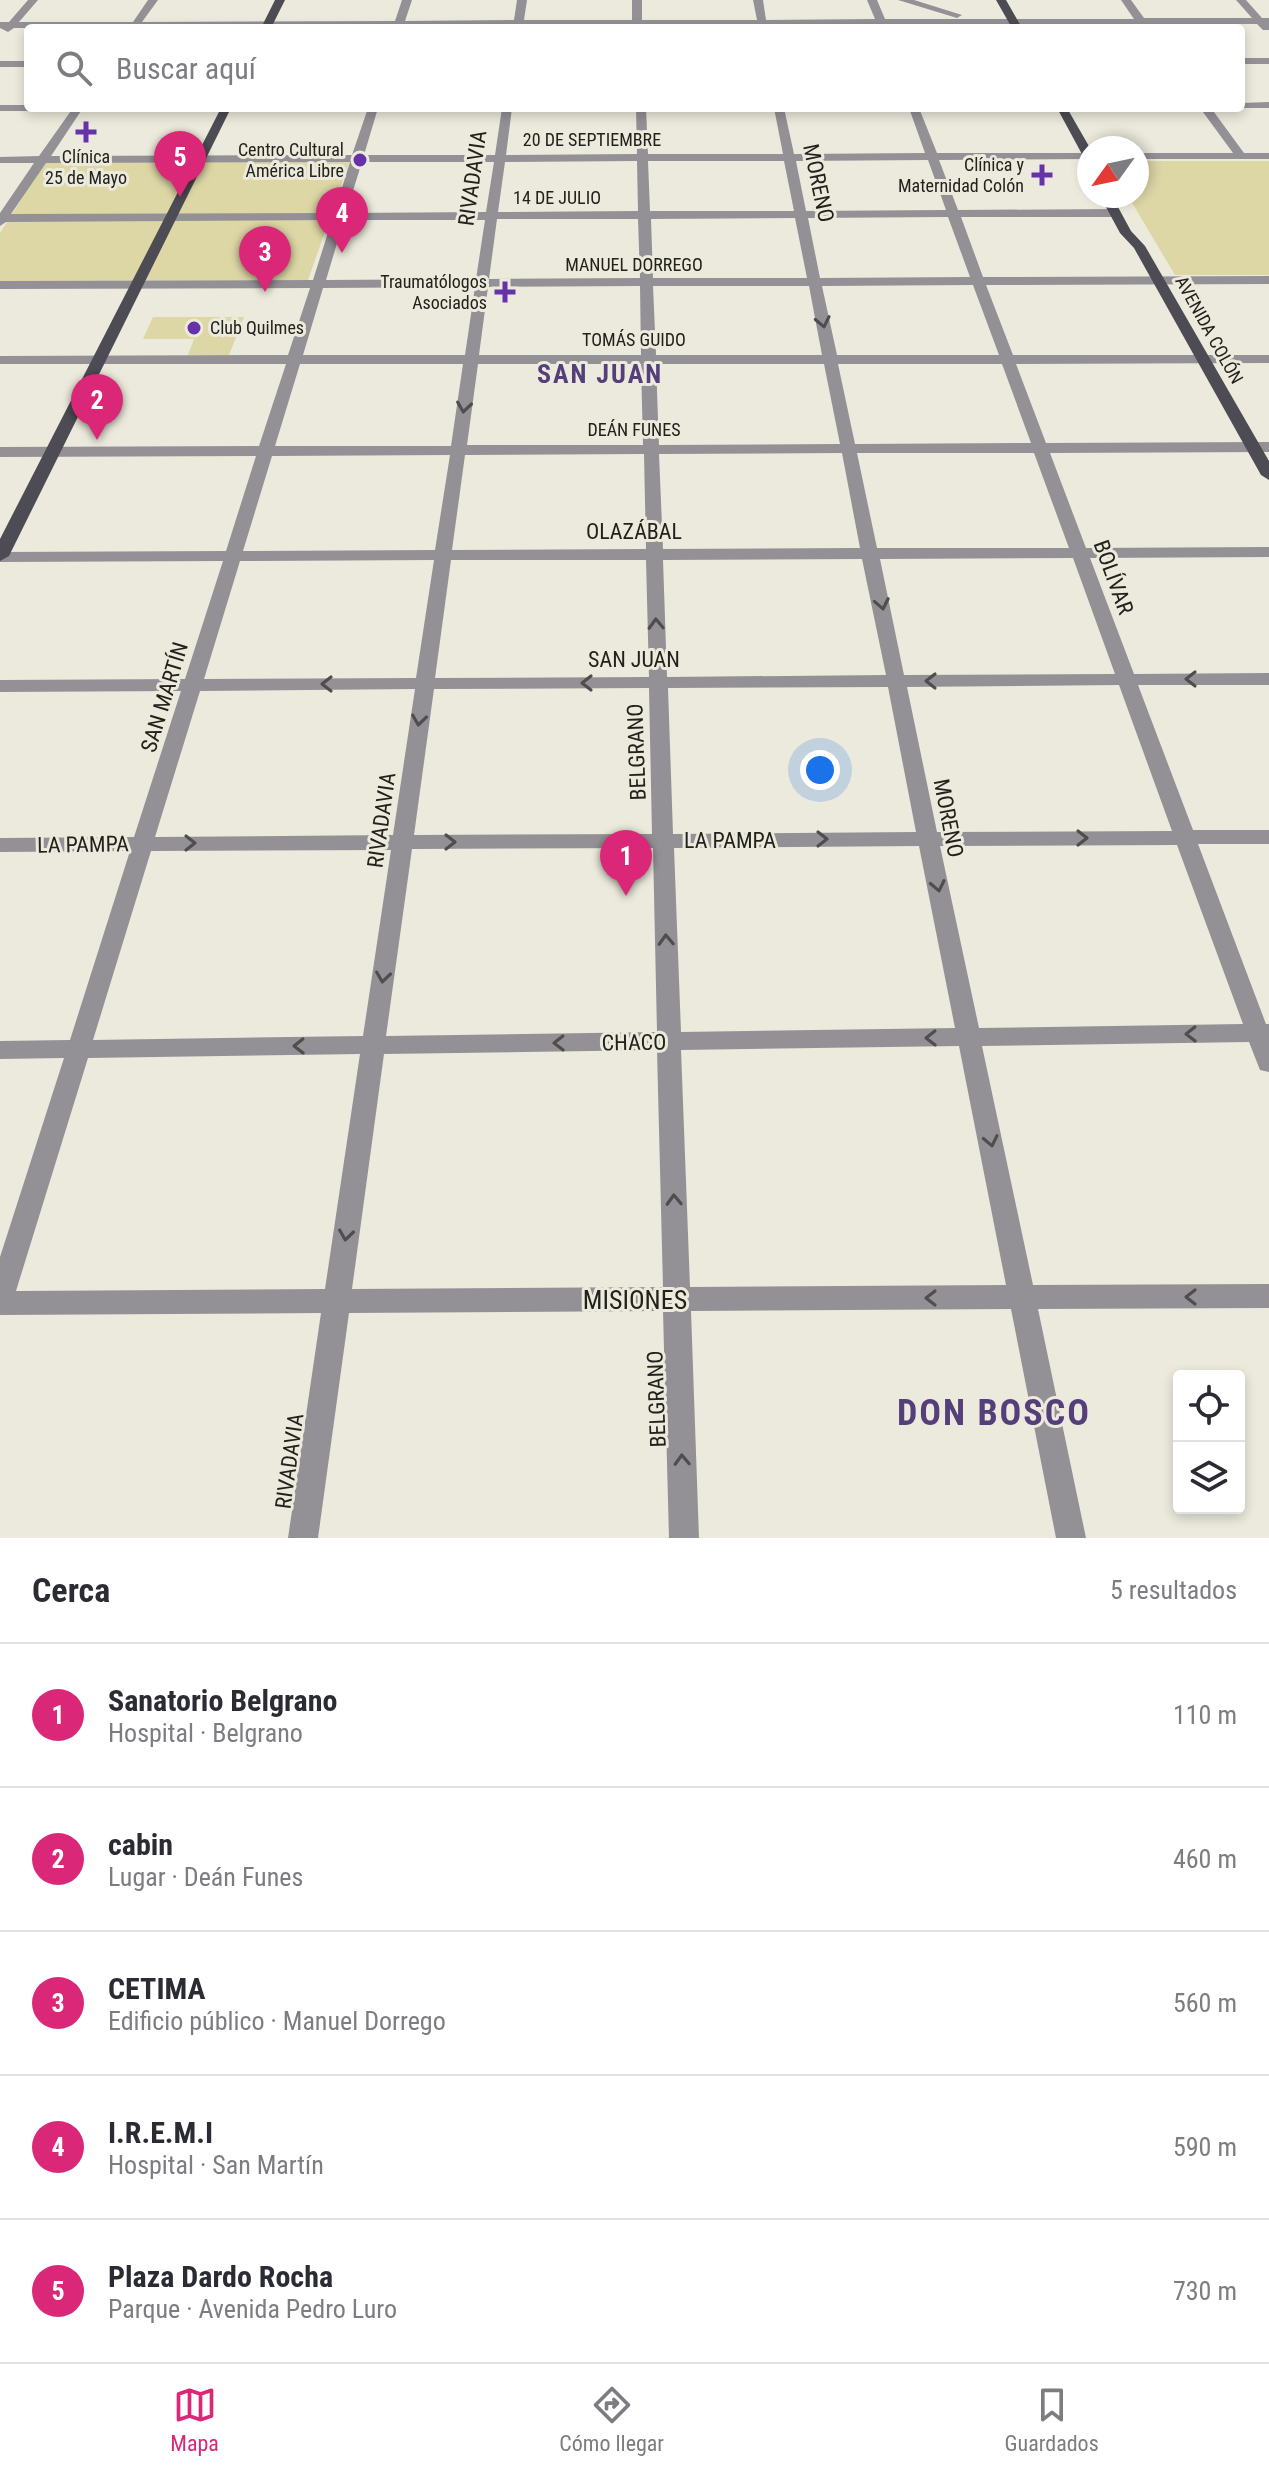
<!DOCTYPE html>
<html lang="es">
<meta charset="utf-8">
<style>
:root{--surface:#fff;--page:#f7f7f7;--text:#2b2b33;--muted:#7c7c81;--line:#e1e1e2;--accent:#db2777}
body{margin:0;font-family:"Roboto Condensed",sans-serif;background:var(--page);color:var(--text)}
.controls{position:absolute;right:24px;bottom:24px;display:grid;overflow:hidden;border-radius:8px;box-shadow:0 4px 12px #0003}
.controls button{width:72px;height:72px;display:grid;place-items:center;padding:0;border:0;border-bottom:2px solid var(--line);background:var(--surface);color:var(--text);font:40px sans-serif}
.compass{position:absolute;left:1077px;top:136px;width:72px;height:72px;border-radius:50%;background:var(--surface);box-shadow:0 4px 12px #0003;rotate:237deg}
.you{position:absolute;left:820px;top:770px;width:28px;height:28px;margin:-20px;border:6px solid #fff;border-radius:50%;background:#1a73e8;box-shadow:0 0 0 12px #1a73e833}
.badge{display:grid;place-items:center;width:52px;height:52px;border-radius:50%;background:var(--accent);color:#fff;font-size:26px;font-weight:700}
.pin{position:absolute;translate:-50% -66px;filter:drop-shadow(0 2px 4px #0008)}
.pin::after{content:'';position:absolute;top:42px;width:28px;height:24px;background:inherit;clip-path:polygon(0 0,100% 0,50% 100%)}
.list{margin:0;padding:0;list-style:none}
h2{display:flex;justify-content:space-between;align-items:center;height:104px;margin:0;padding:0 32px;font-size:34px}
h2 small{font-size:26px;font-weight:400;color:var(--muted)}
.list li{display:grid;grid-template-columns:52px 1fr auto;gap:24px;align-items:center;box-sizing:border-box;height:144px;padding:0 32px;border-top:2px solid var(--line)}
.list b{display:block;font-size:30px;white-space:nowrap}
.list p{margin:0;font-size:26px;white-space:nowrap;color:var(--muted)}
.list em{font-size:26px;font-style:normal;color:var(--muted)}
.icon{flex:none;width:44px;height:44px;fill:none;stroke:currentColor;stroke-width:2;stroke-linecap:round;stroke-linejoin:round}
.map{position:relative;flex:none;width:1269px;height:1538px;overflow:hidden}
.search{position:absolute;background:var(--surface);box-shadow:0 4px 12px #0003;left:24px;right:24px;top:24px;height:88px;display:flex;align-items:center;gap:20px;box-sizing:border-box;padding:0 28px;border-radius:8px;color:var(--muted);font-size:30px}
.sheet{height:824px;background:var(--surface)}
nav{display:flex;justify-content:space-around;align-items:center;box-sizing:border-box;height:112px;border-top:2px solid var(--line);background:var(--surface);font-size:22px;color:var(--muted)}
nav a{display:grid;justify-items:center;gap:4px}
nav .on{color:var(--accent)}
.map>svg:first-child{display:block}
</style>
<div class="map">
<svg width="1269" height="1538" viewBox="0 0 1269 1538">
<rect width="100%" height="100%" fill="#ebeadc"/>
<!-- green -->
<path fill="#ddd6a5" d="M 350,160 L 308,280 L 0,281 L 0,233 L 46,161 Z
M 1137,161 L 1269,161 L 1269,275 L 1175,275 L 1128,196 L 1137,196 Z
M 153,317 L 244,317 L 229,355 L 188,355 L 194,339 L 143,339 Z"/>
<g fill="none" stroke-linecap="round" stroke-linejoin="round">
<!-- minor -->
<path fill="#939196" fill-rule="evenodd" d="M 28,0 L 38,0 L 19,22 L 133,22 L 148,0 L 158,0 L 142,22 L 395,21 L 402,0 L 412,0 L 405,21 L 514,20 L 517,0 L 527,0 L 524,20 L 632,20 L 632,0 L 642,0 L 642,20 L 757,20 L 753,0 L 763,0 L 766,20 L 875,19 L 867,0 L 877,0 L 885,19 L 1134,19 L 1121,0 L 1131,0 L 1144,18 L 1252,18 L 1236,0 L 1246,0 L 1262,18 L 1269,18 L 1269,30 L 1263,30 L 1257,24 L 1148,24 L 1151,28 L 1141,28 L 1138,24 L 888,25 L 889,28 L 879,28 L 878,25 L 767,25 L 768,28 L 758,26 L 14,28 L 8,32 L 0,28 L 0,22 L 9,22 Z
M 898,0 L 914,0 L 962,15 L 957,18 Z
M 1241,58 L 1269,58 L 1269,64 L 1241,64 Z
M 0,61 L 28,61 L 28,67 L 0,67 Z
M 1269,102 L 1269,108 L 1237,108 L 1241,108 L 1241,103 Z
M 0,105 L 28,105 L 28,108 L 70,108 L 65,111 L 0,111 Z
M 73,108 L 83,108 L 51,156 L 352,155 L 368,108 L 378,108 L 364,155 L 495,155 L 502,108 L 512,108 L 506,155 L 637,154 L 636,108 L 646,108 L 648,154 L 783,154 L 774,108 L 784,108 L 794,154 L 925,153 L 909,108 L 919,108 L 937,153 L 1089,153 L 1089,159 L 939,160 L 958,210 L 1114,209 L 1120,213 L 1114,217 L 961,217 L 983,277 L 1269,276 L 1269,284 L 986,285 L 1013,355 L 1269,355 L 1269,363 L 1016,364 L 1046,443 L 1269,442 L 1269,452 L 1050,453 L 1086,548 L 1269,547 L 1269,557 L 1090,558 L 1134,674 L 1269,673 L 1269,685 L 1138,685 L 1193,830 L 1269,830 L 1269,844 L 1198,844 L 1266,1024 L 1269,1024 L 1269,1072 L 1260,1070 L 1249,1042 L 982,1046 L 1033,1285 L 1269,1284 L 1269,1308 L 1038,1309 L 1086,1538 L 1056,1538 L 1011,1309 L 691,1311 L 699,1538 L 669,1538 L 663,1311 L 349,1313 L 318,1538 L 288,1538 L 321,1313 L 0,1315 L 0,1257 L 64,1058 L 0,1059 L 0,1041 L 70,1040 L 130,851 L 0,852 L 0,838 L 134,837 L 181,691 L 0,692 L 0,680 L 185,679 L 223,561 L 0,562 L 0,552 L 226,551 L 256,456 L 0,457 L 0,447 L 259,446 L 286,364 L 0,364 L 0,356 L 288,355 L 310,288 L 0,289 L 0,281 L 313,280 L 332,220 L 6,222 L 0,226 L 0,213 L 34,163 L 0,163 L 0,157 L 39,156 ZM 928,160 L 946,210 L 806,211 L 796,161 ZM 637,161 L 638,211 L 498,212 L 505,162 ZM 648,161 L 784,161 L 794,211 L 650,211 ZM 350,162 L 334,213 L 11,214 L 46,163 ZM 362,162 L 494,162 L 486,212 L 346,213 ZM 948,217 L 970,277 L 820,278 L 808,218 ZM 795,218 L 807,278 L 653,278 L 651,219 ZM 497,219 L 638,219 L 640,278 L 489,279 ZM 344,220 L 485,220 L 476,279 L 326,280 ZM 973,285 L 999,355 L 837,355 L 822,286 ZM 640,286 L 641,355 L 479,355 L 488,287 ZM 653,286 L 809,286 L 822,355 L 656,355 ZM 475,287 L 465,355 L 303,355 L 323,288 ZM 300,364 L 463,364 L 451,446 L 275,446 ZM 478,364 L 641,364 L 643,445 L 467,445 ZM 656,364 L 824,364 L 840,444 L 659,445 ZM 838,364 L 1002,364 L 1031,443 L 855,444 ZM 842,453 L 860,548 L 663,549 L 659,454 ZM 857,453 L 1034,453 L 1069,548 L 877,548 ZM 644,454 L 646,549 L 452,550 L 465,455 ZM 450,455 L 435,550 L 243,551 L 272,456 ZM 1073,558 L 1115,674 L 904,675 L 880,559 ZM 862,559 L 886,675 L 667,677 L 663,560 ZM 434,560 L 416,678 L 204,679 L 240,561 ZM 451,560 L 646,560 L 649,677 L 435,678 ZM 1119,685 L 1172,831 L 937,832 L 907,687 ZM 888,687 L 916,832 L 673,834 L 668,688 ZM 649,688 L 652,834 L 414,835 L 434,689 ZM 415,689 L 393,835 L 155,837 L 200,691 ZM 1177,845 L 1243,1024 L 979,1028 L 940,846 ZM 919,846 L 955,1028 L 681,1032 L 674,848 ZM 653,848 L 657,1032 L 386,1036 L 412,849 ZM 391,850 L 363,1036 L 93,1040 L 151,851 ZM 959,1046 L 1006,1285 L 690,1287 L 681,1050 ZM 657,1050 L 663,1287 L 352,1289 L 384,1054 ZM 360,1054 L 325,1289 L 16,1291 L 88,1058 Z
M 1200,108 L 1211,108 L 1244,153 L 1269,153 L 1269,159 L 1137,159 L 1137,153 L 1233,153 Z"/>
<!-- primary -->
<path fill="#4d4b53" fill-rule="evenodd" d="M 275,0 L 285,0 L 271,28 L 261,28 Z
M 996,0 L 1006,0 L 1022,28 L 1012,28 Z
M 221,108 L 231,108 L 9,556 L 0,561 L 0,539 Z
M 1057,108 L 1067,108 L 1090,148 L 1089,159 L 1083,156 Z
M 1100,196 L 1112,196 L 1131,231 L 1145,246 L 1269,461 L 1269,480 L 1261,475 L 1134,248 L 1120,233 Z"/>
</g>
<!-- one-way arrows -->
<defs><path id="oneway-chevron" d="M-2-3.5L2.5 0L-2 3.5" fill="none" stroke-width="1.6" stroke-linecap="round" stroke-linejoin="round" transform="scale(2)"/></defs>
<g stroke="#4f4e4d">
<use href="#oneway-chevron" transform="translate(823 322) rotate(78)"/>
<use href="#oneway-chevron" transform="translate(464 407) rotate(98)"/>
<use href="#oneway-chevron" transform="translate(882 604) rotate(79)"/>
<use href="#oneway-chevron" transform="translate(656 624) rotate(-92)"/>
<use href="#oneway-chevron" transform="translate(1191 679) rotate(180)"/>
<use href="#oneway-chevron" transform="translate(931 681) rotate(180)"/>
<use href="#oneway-chevron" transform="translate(587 683) rotate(180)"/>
<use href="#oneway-chevron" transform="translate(327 684) rotate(180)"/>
<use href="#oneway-chevron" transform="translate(419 720) rotate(98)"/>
<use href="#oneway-chevron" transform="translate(1082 838)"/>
<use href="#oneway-chevron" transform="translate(822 839)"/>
<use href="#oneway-chevron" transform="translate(450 842)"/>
<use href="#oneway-chevron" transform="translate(190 843)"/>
<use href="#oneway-chevron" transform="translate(938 886) rotate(78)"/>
<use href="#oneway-chevron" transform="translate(666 940) rotate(-92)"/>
<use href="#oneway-chevron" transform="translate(383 977) rotate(98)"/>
<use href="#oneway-chevron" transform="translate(1191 1034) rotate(179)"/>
<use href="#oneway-chevron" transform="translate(931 1038) rotate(179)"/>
<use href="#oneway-chevron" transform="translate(559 1043) rotate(179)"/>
<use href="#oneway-chevron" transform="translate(299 1046) rotate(179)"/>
<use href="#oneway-chevron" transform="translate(991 1141) rotate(78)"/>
<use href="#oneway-chevron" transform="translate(674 1200) rotate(-92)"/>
<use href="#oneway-chevron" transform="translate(346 1235) rotate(98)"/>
<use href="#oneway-chevron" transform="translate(1191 1297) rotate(180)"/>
<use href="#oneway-chevron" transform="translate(931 1298) rotate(180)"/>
<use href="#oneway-chevron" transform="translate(682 1460) rotate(-92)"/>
</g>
<!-- markers -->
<g fill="#6532a9" stroke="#ebeadc" stroke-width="3">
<path d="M82 120h8v8h8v8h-8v8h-8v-8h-8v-8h8z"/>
<circle cx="360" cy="160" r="8"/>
<path d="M1038 163h8v8h8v8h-8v8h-8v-8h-8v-8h8z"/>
<path d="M501 280h8v8h8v8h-8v8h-8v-8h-8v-8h8z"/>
<circle cx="194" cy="328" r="8"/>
</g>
<g text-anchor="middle" stroke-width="6" stroke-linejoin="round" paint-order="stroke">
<!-- far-street labels -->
<g font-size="18" fill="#22211c" stroke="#ebeadc">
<text x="592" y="146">20 DE SEPTIEMBRE</text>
<text x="557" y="204">14 DE JULIO</text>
<text x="634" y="271">MANUEL DORREGO</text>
<text transform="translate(1209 330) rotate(61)" y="6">AVENIDA COLÓN</text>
<text x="634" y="346">TOMÁS GUIDO</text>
<text x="634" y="436">DEÁN FUNES</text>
</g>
<!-- far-poi labels -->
<g font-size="18" fill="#22211c" stroke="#ebeadc" text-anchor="end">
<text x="344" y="156">Centro Cultural<tspan x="344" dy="21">América Libre</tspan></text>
<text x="86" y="163" text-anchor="middle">Clínica<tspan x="86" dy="21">25 de Mayo</tspan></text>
<text x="1024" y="171">Clínica y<tspan x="1024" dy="21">Maternidad Colón</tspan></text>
<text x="487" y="288">Traumatólogos<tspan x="487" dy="21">Asociados</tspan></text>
<text x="210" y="334" text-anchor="start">Club Quilmes</text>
</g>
<!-- street labels -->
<g font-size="22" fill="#22211c" stroke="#ebeadc">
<text transform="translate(472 178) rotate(-82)" y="8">RIVADAVIA</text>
<text transform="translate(819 183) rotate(78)" y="8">MORENO</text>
<text x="634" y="539">OLAZÁBAL</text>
<text transform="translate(1114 577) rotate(70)" y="8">BOLÍVAR</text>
<text x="634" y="667">SAN JUAN</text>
<text transform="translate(164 697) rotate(-73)" y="8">SAN MARTÍN</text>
<text transform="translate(636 752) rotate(-92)" y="8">BELGRANO</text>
<text transform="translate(949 818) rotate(79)" y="8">MORENO</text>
<text transform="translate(381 820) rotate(-82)" y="8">RIVADAVIA</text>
<text x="730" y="848">LA PAMPA</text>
<text transform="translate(83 844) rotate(-1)" y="8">LA PAMPA</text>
<text transform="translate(634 1042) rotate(-1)" y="8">CHACO</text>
<text transform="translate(656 1399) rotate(-92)" y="8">BELGRANO</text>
<text transform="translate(289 1461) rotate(-82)" y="8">RIVADAVIA</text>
</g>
<!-- far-district labels -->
<g font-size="26" font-weight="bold" letter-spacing="2" fill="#543f7b" stroke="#ebeadc">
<text x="600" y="383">SAN JUAN</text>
</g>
<!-- near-street labels -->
<g font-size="26" fill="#22211c" stroke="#ebeadc">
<text x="635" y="1309">MISIONES</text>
</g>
<!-- near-district labels -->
<g font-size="36" font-weight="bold" letter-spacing="2" fill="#543f7b" stroke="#ebeadc">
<text x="994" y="1425">DON BOSCO</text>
</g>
</g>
</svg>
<div class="controls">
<button><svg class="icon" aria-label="locate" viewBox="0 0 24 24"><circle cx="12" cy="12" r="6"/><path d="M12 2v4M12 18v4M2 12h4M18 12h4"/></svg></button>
<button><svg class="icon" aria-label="layers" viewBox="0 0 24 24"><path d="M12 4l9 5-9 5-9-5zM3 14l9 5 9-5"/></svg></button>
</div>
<svg class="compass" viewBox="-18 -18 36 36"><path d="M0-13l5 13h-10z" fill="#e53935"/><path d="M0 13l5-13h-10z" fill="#7c7c81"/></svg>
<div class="you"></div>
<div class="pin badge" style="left:626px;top:896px">1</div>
<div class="pin badge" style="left:97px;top:440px">2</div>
<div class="pin badge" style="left:265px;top:292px">3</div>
<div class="pin badge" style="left:342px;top:253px">4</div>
<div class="pin badge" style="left:180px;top:197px">5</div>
<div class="search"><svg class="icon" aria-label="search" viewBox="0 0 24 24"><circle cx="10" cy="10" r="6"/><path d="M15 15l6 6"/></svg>Buscar aquí</div>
</div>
<section class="sheet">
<h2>Cerca<small>5 resultados</small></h2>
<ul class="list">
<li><span class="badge">1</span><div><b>Sanatorio Belgrano</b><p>Hospital · Belgrano</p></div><em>110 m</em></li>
<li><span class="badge">2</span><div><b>cabin</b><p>Lugar · Deán Funes</p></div><em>460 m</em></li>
<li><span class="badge">3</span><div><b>CETIMA</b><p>Edificio público · Manuel Dorrego</p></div><em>560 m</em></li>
<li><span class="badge">4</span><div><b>I.R.E.M.I</b><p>Hospital · San Martín</p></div><em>590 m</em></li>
<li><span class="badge">5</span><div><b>Plaza Dardo Rocha</b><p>Parque · Avenida Pedro Luro</p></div><em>730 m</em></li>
</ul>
</section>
<nav>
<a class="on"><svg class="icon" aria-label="map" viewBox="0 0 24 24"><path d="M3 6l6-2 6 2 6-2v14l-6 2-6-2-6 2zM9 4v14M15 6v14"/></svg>Mapa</a>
<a><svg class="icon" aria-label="directions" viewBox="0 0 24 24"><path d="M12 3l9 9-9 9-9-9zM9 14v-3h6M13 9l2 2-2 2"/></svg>Cómo llegar</a>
<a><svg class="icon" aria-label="saved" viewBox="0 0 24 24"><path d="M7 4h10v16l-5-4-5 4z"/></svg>Guardados</a>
</nav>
